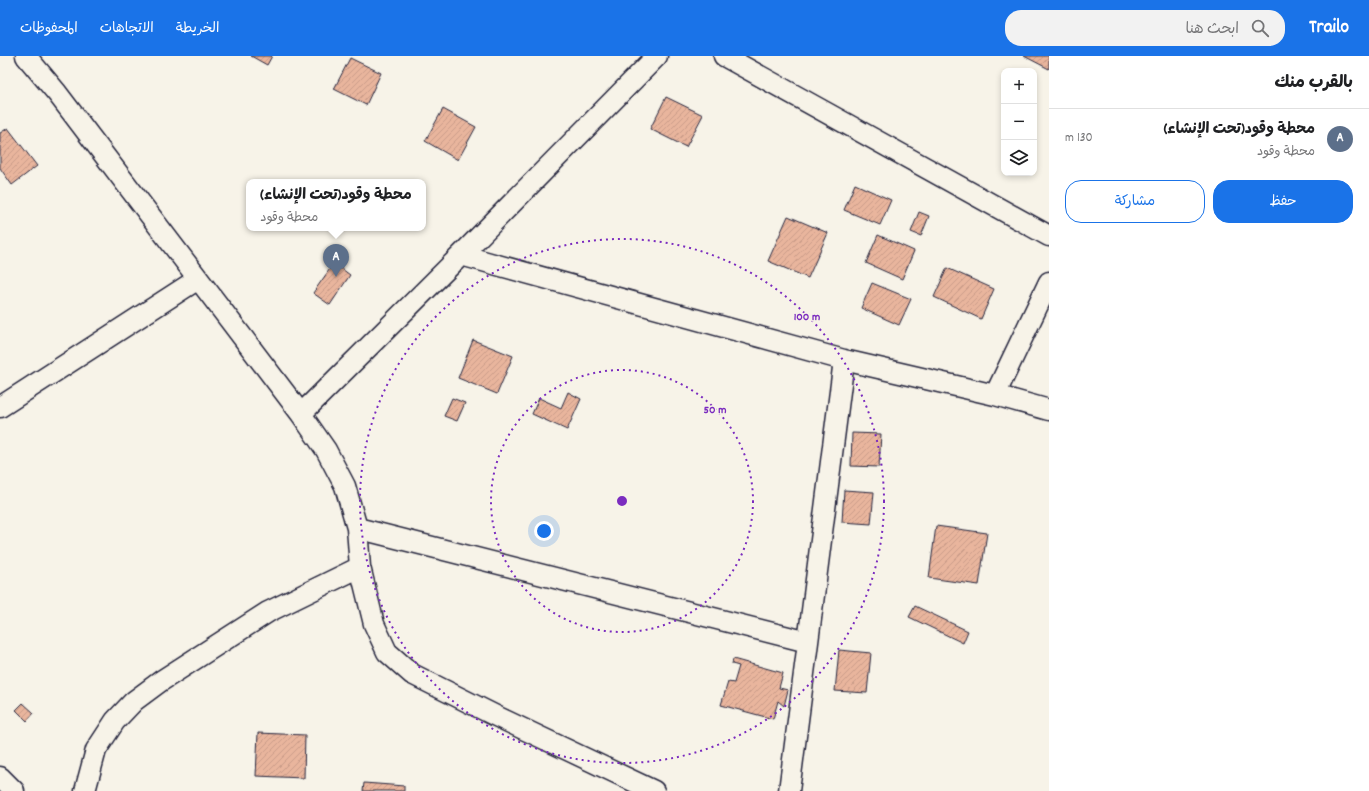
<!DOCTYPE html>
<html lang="ar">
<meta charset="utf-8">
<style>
:root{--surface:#fff;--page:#f2f2f2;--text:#202124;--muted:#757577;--line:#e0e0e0;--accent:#1a73e8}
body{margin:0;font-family:Dekko,"Playpen Sans Arabic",sans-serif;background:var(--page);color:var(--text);direction:rtl}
.controls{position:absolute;right:12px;top:12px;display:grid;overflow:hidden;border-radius:8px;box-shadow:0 2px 6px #0003}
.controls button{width:36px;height:36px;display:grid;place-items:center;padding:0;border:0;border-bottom:1px solid var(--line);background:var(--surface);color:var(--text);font:20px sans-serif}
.you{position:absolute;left:544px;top:475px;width:14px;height:14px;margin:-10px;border:3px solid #fff;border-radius:50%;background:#1a73e8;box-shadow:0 0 0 6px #1a73e833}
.badge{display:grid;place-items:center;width:26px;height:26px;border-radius:50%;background:var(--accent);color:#fff;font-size:13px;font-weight:700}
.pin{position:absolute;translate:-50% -33px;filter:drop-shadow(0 1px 2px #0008)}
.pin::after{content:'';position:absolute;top:21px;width:14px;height:12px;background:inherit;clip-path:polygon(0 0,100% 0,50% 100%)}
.popup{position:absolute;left:246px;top:123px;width:180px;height:52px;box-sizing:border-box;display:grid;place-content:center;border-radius:8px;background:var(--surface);filter:drop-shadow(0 1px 3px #0005);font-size:13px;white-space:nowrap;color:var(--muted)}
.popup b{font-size:15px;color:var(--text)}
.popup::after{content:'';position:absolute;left:50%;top:100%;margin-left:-8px;border:8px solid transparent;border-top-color:var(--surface)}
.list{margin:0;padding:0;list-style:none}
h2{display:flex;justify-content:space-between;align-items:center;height:52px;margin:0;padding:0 16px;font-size:17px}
h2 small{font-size:13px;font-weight:400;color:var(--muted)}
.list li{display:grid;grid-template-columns:26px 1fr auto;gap:12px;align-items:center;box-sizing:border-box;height:60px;padding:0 16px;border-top:1px solid var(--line)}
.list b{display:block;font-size:15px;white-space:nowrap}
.list p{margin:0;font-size:13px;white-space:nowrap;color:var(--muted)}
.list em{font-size:13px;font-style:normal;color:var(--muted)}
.actions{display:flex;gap:8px;padding:12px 16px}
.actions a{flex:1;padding:9px 0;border:1px solid var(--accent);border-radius:16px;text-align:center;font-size:14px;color:var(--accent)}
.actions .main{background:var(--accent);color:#fff}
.icon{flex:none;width:22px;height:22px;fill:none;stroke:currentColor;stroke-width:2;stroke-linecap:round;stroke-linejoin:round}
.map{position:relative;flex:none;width:1049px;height:735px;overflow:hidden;direction:ltr}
header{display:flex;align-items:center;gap:24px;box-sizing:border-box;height:56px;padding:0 20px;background:var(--accent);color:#fff}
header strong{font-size:19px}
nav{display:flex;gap:22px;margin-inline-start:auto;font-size:14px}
.search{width:280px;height:36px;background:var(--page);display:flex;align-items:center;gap:10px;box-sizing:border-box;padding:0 14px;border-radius:16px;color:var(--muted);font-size:15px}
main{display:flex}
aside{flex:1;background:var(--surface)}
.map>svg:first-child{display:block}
</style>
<header>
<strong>Trailo</strong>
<div class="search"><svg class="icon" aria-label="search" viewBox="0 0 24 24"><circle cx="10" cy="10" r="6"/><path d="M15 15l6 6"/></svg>ابحث هنا</div>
<nav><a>الخريطة</a><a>الاتجاهات</a><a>المحفوظات</a></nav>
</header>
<main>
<aside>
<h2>بالقرب منك<small></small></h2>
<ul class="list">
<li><span class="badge" style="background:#5c6f8a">A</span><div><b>محطة وقود(تحت الإنشاء)</b><p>محطة وقود</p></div><em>130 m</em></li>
</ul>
<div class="actions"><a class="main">حفظ</a><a>مشاركة</a></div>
</aside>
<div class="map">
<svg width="1049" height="735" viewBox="0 0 1049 735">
<defs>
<pattern id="building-hatch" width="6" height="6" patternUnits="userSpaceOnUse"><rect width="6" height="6" fill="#e9b59d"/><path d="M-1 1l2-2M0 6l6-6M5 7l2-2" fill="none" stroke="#c89b88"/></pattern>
</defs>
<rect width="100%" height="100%" fill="#f7f3e8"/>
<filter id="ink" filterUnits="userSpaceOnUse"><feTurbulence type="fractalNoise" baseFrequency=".025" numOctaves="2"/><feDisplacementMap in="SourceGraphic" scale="8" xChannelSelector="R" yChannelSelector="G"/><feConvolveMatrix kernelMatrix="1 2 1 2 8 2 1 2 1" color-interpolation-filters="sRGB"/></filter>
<g filter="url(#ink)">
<!-- building -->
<path fill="url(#building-hatch)" stroke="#22223b" d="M 251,0 L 272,0 L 267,9 Z
M 1024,0 L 1049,0 L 1049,13 Z
M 350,2 L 381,17 L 366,49 L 334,33 Z
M 666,41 L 703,59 L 686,91 L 650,73 Z
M 443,53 L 476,71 L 458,104 L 425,85 Z
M 8,72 L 37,110 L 12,129 L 0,112 L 0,77 Z
M 855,128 L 891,144 L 880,169 L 844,154 Z
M 919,156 L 929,160 L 921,180 L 911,176 Z
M 788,160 L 828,177 L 808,222 L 768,205 Z
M 878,179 L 914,195 L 902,223 L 866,207 Z
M 334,207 L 350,219 L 330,249 L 313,237 Z
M 947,212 L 994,233 L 981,263 L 934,241 Z
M 872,227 L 911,243 L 899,269 L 861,252 Z
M 473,284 L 513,300 L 497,338 L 458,322 Z
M 568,336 L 581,343 L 567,374 L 532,358 L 539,342 L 561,352 Z
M 452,342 L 465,347 L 457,365 L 444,360 Z
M 852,377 L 881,378 L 879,411 L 851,410 Z
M 844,434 L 874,436 L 871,468 L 842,466 Z
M 936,470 L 987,477 L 979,529 L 929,522 Z
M 915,550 L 968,575 L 963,587 L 909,561 Z
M 839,594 L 871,597 L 867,637 L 835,635 Z
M 733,603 L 783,617 L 779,632 L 788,634 L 784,650 L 778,645 L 773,663 L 721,649 L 728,626 L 734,627 L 739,610 L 732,608 Z
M 23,647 L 34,657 L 27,665 L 16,654 Z
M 258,677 L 305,679 L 304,722 L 256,720 Z
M 364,727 L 404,730 L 404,735 L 363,735 Z"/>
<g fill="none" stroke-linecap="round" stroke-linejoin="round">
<defs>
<path id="street" d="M 26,0 L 57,37 L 301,358 L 326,394 L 345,430 L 357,472 L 360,511 L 374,568 L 387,596 L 412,618 L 498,661 L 654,735
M 724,0 L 1049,180
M 461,199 L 844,304 L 995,339 L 1049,354
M 995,339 L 1049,226
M 0,351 L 198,223
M 301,358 L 461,199 L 657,0
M 357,472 L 808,586
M 0,721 L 14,735
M 85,735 L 96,694 L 115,665 L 134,645 L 161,625 L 268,556 L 360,511
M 789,735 L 844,304"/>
</defs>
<!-- street casing -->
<use href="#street" stroke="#22223b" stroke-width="23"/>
<!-- street -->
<use href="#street" stroke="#f7f3e8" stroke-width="20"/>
</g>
</g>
<!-- distance rings -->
<g fill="none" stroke="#7b2cbf" stroke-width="2" stroke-dasharray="2 4">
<circle cx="622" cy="445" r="131"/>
<circle cx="622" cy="445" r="262"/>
</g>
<circle cx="622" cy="445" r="6" fill="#7b2cbf" stroke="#f7f3e8" stroke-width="2"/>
<g font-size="12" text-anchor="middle" font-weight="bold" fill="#7b2cbf" stroke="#f7f3e8" stroke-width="3" stroke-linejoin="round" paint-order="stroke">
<text x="807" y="264">100 m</text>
<text x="715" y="357">50 m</text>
</g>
</svg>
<div class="controls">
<button>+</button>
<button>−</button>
<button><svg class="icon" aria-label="layers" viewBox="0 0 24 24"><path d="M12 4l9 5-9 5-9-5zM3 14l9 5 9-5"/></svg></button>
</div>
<div class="you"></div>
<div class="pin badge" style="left:336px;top:221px;background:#5c6f8a">A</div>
<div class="popup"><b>محطة وقود(تحت الإنشاء)</b>محطة وقود</div>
</div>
</main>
